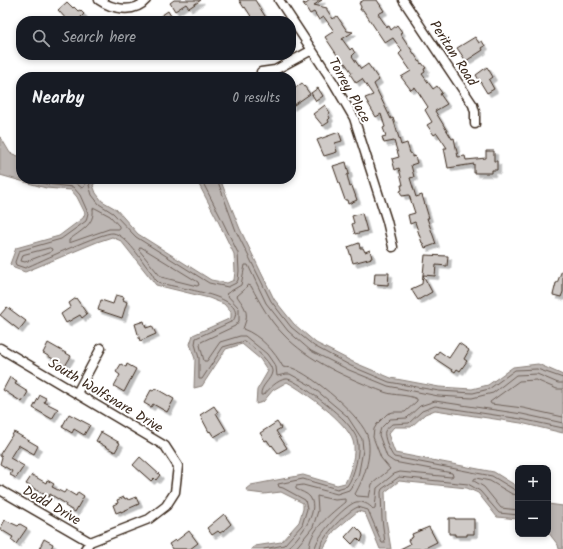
<!DOCTYPE html>
<meta charset="utf-8">
<style>
:root{--surface:#171b24;--page:#242831;--text:#f1f3f6;--muted:#9ea1a6;--line:#363941}
body{margin:0;font-family:Kalam,sans-serif;background:var(--page);color:var(--text)}
.controls{position:absolute;right:12px;bottom:12px;display:grid;overflow:hidden;border-radius:8px;box-shadow:0 2px 6px #0003}
.controls button{width:36px;height:36px;display:grid;place-items:center;padding:0;border:0;border-bottom:1px solid var(--line);background:var(--surface);color:var(--text);font:20px sans-serif}
.list{margin:0;padding:0;list-style:none}
h2{display:flex;justify-content:space-between;align-items:center;height:52px;margin:0;padding:0 16px;font-size:17px}
h2 small{font-size:13px;font-weight:400;color:var(--muted)}
.icon{flex:none;width:22px;height:22px;fill:none;stroke:currentColor;stroke-width:2;stroke-linecap:round;stroke-linejoin:round}
.map{position:relative;flex:none;width:563px;height:549px;overflow:hidden}
.search{position:absolute;background:var(--surface);box-shadow:0 2px 6px #0003;left:16px;top:16px;width:280px;height:44px;display:flex;align-items:center;gap:10px;box-sizing:border-box;padding:0 14px;border-radius:16px;color:var(--muted);font-size:15px}
.panel{position:absolute;background:var(--surface);box-shadow:0 2px 6px #0003;left:16px;top:72px;width:280px;height:112px;border-radius:16px}
.map>svg:first-child{display:block}
</style>
<div class="map">
<svg width="563" height="549" viewBox="0 0 563 549">
<defs>
<filter id="shadow"><feDropShadow dx="3.5" dy="3.5" stdDeviation="0" flood-color="#0004"/></filter>
</defs>
<rect width="100%" height="100%" fill="#fff"/>
<filter id="ink" filterUnits="userSpaceOnUse"><feTurbulence type="fractalNoise" baseFrequency=".025" numOctaves="2"/><feDisplacementMap in="SourceGraphic" scale="8" xChannelSelector="R" yChannelSelector="G"/><feConvolveMatrix kernelMatrix="1 2 1 2 8 2 1 2 1" color-interpolation-filters="sRGB"/></filter>
<g filter="url(#ink)">
<!-- water -->
<path fill="#bcb6b3" stroke="#887e77" d="M 0,136 L 10,153 L 21,157 L 21,179 L 100,179 L 93,185 L 96,193 L 102,201 L 116,209 L 138,234 L 211,280 L 227,283 L 234,280 L 235,271 L 234,254 L 216,217 L 196,179 L 220,179 L 240,229 L 274,299 L 294,324 L 316,343 L 353,362 L 391,378 L 439,387 L 472,389 L 488,385 L 513,367 L 538,364 L 563,375 L 563,433 L 521,423 L 435,410 L 425,414 L 411,427 L 394,427 L 388,434 L 395,453 L 494,472 L 518,487 L 518,519 L 497,517 L 478,493 L 467,488 L 399,481 L 385,492 L 386,519 L 391,549 L 380,549 L 365,513 L 358,511 L 334,531 L 323,549 L 251,549 L 255,546 L 281,542 L 299,522 L 303,509 L 303,503 L 281,492 L 264,494 L 248,492 L 246,489 L 251,485 L 303,475 L 337,485 L 345,483 C 350,474 357,452 353,441 C 347,422 305,392 287,382 L 273,390 L 263,402 L 256,404 L 257,390 L 268,371 L 260,359 L 242,344 L 226,349 L 202,386 L 194,388 L 195,359 L 190,344 L 193,335 L 231,318 L 231,312 L 224,304 L 209,298 L 156,285 L 121,241 L 112,237 L 97,242 L 25,272 L 14,268 L 10,264 L 16,248 L 59,236 L 83,218 L 85,213 L 77,197 L 71,190 L 46,188 L 0,175 Z
M 548,504 L 563,506 L 563,549 L 559,549 L 558,545 L 548,532 Z"/>
<g fill="none" stroke-linecap="round" stroke-linejoin="round">
<!-- shore -->
<path stroke="#6f625a" stroke-width="1" d="M 28,179 L 46,184 L 73,187 L 80,195 L 88,213 L 86,221 L 61,239 L 19,251 L 15,262 L 16,265 L 25,268 C 39,262 102,232 113,233 C 127,235 142,262 151,272 C 153,275 155,280 158,282 C 169,288 251,294 233,321 L 196,338 L 195,344 L 199,358 L 199,379 L 202,379 L 223,347 L 244,341 C 251,345 273,363 272,372 C 271,380 260,386 261,395 L 264,395 C 269,389 277,380 286,379 C 294,377 336,412 343,419 C 348,424 355,433 357,439 C 361,451 354,477 347,486 L 337,489 L 303,479 L 278,484 L 279,487 L 283,488 L 305,500 L 307,509 L 302,525 L 284,545 L 264,549
M 46,179 L 73,181 L 82,188 L 84,187 L 87,179
M 95,179 L 89,185 L 92,195 L 99,204 L 113,213 L 136,237 L 209,283 L 228,287 L 236,283 L 238,280 L 239,271 L 238,253 L 220,216 L 201,179
M 217,179 L 236,231 L 271,301 L 291,327 L 314,346 L 351,366 L 389,382 L 439,391 L 473,393 L 489,389 L 515,370 L 537,369 L 563,378
M 95,208 L 110,216 L 119,226 L 119,229 L 109,229 L 69,243 L 69,240 C 80,231 95,225 93,209 Z
M 141,247 L 198,282 L 199,285 L 197,286 L 161,277 L 139,250 Z
M 50,248 L 52,249 L 51,252 L 25,262 L 21,261 L 23,255 Z
M 248,285 L 251,286 C 260,303 269,320 283,334 C 308,361 350,379 384,392 C 395,396 407,394 417,399 L 417,401 L 405,412 L 393,412 L 387,414 L 377,424 L 374,429 L 373,437 L 381,458 L 390,469 L 372,484 L 369,497 L 357,496 L 355,494 C 364,478 372,457 368,438 C 364,418 311,374 292,368 C 289,367 286,368 283,367 C 275,352 260,335 243,329 C 244,326 245,323 246,320 C 248,309 242,304 237,296 L 244,290 Z
M 563,389 L 557,389 L 536,380 L 519,381 L 490,402 L 491,404 L 523,408 L 563,417
M 518,490 L 515,490 L 492,476 L 394,457 C 390,453 383,436 385,431 C 387,428 390,426 392,424 L 409,423 L 422,411 L 435,406 L 521,419 L 563,428
M 518,495 L 512,494 L 490,481 L 476,478 L 474,479 L 474,481 L 484,487 L 501,508 L 518,510
M 287,549 C 297,539 321,513 310,497 C 307,493 300,491 296,489 L 296,486 L 303,485 L 337,494 L 349,490 L 358,477 L 363,450 L 362,439 L 347,416 L 310,385 L 290,374 L 286,374 L 277,376 L 276,367 L 267,354 L 245,336 L 240,336 L 220,342 L 207,361 L 204,361 L 200,345 L 201,342 L 235,326 L 239,321 L 239,308 L 226,294 L 241,285 L 245,265 L 248,265 L 266,303 L 288,331 L 311,351 L 349,370 L 388,386 L 438,396 L 472,398 L 493,393 L 516,375 L 537,374 L 558,383 L 563,383
M 295,549 L 313,527 L 318,511 L 317,496 L 335,500 L 345,499 L 345,502 C 332,513 309,530 309,549
M 315,549 C 315,537 345,505 356,502 C 362,501 369,504 373,509 L 375,508 L 377,488 L 394,474 L 400,472 L 451,477 L 453,476 L 452,473 L 394,462 L 387,457 L 379,435 L 381,428 L 390,419 L 407,418 L 420,406 L 435,401 L 522,414 L 563,423
M 320,549 C 321,537 347,511 358,507 L 368,510 L 382,543 L 385,543 L 382,519 L 381,492 L 382,489 L 399,477 L 468,484 L 480,491 L 499,513 L 518,515"/>
</g>
<!-- building -->
<path fill="#cfcac7" stroke="#3b2a1e" filter="url(#shadow)" d="M 174,0 L 201,0 L 189,8 L 186,4 L 175,11 L 170,3 Z
M 239,0 L 255,0 L 268,21 L 254,21 L 245,7 L 244,8 Z
M 311,0 L 322,0 L 314,5 L 327,8 L 327,10 L 333,19 L 337,16 L 347,31 L 353,32 L 342,39 L 350,50 L 352,48 L 355,53 L 352,56 L 361,69 L 368,64 L 379,80 L 374,84 L 391,119 L 393,118 L 401,145 L 407,143 L 410,153 L 412,154 L 412,157 L 415,156 L 417,163 L 411,165 L 414,177 L 410,178 L 416,197 L 422,195 L 429,218 L 427,218 L 436,244 L 425,248 L 423,243 L 422,243 L 415,222 L 410,224 L 408,215 L 415,213 L 409,195 L 402,196 L 400,191 L 402,190 L 401,185 L 403,185 L 399,168 L 395,170 L 392,159 L 399,157 L 394,141 L 384,143 L 382,137 L 386,136 L 383,128 L 385,127 L 381,114 L 376,117 L 365,98 L 373,95 L 362,79 L 356,83 L 350,74 L 352,73 L 345,63 L 343,64 L 325,37 L 334,31 L 324,17 L 319,20 L 314,12 L 310,14 L 303,3 L 306,4 Z
M 364,0 L 377,0 L 384,11 L 378,14 L 387,27 L 389,26 L 391,30 L 397,25 L 402,32 L 400,33 L 421,64 L 422,63 L 426,68 L 424,69 L 425,72 L 422,74 L 433,89 L 437,86 L 442,93 L 440,94 L 447,104 L 435,111 L 452,139 L 454,138 L 458,157 L 465,156 L 466,160 L 486,158 L 486,151 L 494,151 L 494,161 L 497,161 L 497,170 L 492,170 L 492,173 L 474,173 L 474,164 L 448,168 L 444,148 L 447,148 L 437,133 L 434,135 L 427,125 L 432,122 L 425,110 L 428,107 L 415,87 L 411,90 L 401,77 L 411,71 L 399,54 L 402,51 L 393,38 L 385,43 L 363,10 L 360,10 L 361,7 L 359,3 Z
M 67,2 L 73,8 L 74,7 L 78,11 L 80,10 L 84,14 L 77,21 L 68,21 L 58,10 Z
M 168,11 L 174,21 L 153,21 Z
M 475,37 L 479,43 L 482,41 L 485,46 L 482,48 L 483,50 L 466,61 L 457,48 Z
M 487,67 L 493,77 L 489,80 L 494,89 L 487,93 L 476,75 Z
M 302,83 L 310,94 L 291,107 L 291,91 Z
M 318,88 L 323,96 L 316,101 L 311,93 Z
M 325,105 L 330,113 L 328,114 L 330,118 L 328,120 L 329,122 L 323,126 L 313,114 Z
M 339,132 L 342,141 L 335,143 L 337,152 L 324,156 L 317,140 Z
M 346,162 L 349,174 L 347,175 L 350,187 L 352,186 L 357,200 L 348,204 L 347,200 L 345,200 L 333,166 Z
M 362,213 L 367,231 L 355,234 L 352,224 L 354,223 L 352,216 Z
M 359,243 L 360,248 L 363,248 L 365,252 L 370,250 L 372,258 L 353,263 L 348,247 Z
M 425,255 L 448,256 L 447,266 L 436,265 L 435,276 L 423,275 L 432,292 L 418,300 L 411,289 L 422,284 Z
M 562,270 L 563,270 L 563,292 L 561,297 L 553,295 L 556,283 L 557,283 Z
M 375,273 L 389,273 L 388,285 L 374,284 Z
M 116,295 L 124,297 L 123,300 L 127,302 L 122,318 L 98,310 L 101,300 L 113,304 Z
M 76,298 L 87,314 L 82,318 L 80,315 L 66,323 L 61,314 L 71,307 L 69,303 Z
M 7,307 L 26,321 L 19,330 L 0,315 Z
M 144,321 L 146,328 L 152,326 L 156,334 L 140,341 L 135,324 Z
M 48,343 L 71,356 L 65,366 L 43,353 Z
M 459,343 L 469,350 L 464,359 L 467,361 L 460,371 L 457,369 L 455,372 L 434,358 L 439,351 L 449,358 Z
M 121,364 L 126,367 L 127,364 L 136,369 L 124,392 L 114,386 L 120,375 L 116,372 Z
M 10,377 L 17,381 L 15,384 L 28,392 L 22,402 L 3,390 Z
M 155,388 L 174,399 L 167,412 L 153,404 L 151,407 L 144,403 L 151,390 L 153,391 Z
M 40,395 L 46,398 L 44,402 L 58,409 L 52,419 L 33,408 Z
M 214,406 L 218,412 L 216,413 L 226,430 L 214,437 L 210,431 L 209,432 L 200,415 Z
M 69,414 L 90,425 L 84,435 L 74,429 L 72,433 L 62,427 Z
M 277,422 L 281,428 L 276,431 L 287,448 L 278,453 L 272,445 L 271,446 L 267,440 L 265,441 L 260,433 Z
M 14,432 L 38,446 L 34,454 L 18,445 L 10,458 L 24,466 L 16,478 L 10,475 L 12,471 L 0,464 L 2,457 L 0,456 L 0,454 Z
M 101,432 L 120,443 L 115,452 L 96,441 Z
M 140,457 L 160,475 L 156,480 L 154,478 L 151,481 L 133,465 Z
M 32,475 L 46,483 L 47,480 L 54,484 L 52,487 L 64,493 L 66,490 L 76,496 L 78,492 L 84,496 L 75,512 L 65,506 L 66,504 L 50,494 L 49,497 L 26,484 Z
M 124,497 L 125,499 L 127,498 L 128,500 L 136,497 L 139,504 L 121,512 L 121,511 L 116,513 L 113,505 L 118,503 L 117,500 Z
M 224,514 L 231,524 L 223,531 L 220,533 L 218,531 L 212,535 L 207,528 Z
M 449,518 L 455,518 L 455,519 L 474,519 L 474,534 L 467,534 L 467,536 L 455,536 L 455,534 L 449,534 Z
M 5,520 L 18,526 L 20,524 L 27,528 L 16,544 L 11,540 L 13,537 L 0,529 Z
M 355,526 L 362,533 L 363,536 L 361,542 L 357,538 L 352,544 L 345,537 Z
M 429,527 L 437,542 L 423,549 L 400,549 L 410,544 L 408,540 L 413,537 L 412,534 Z
M 189,531 L 198,543 L 190,549 L 172,549 L 169,544 L 175,540 L 176,541 Z
M 44,539 L 53,544 L 51,549 L 39,549 Z"/>
<g fill="none" stroke-linecap="round" stroke-linejoin="round">
<defs>
<path id="minor" d="M 99,0 C 112,9 134,14 146,0
M 279,0 L 333,82 L 354,118 L 387,221 L 393,247
M 403,0 L 473,105 L 475,112 L 475,124
M 261,72 L 275,70 L 312,50
M 0,348 L 165,446 L 178,466 L 175,492 L 166,506 L 149,519 L 90,542 L 85,549
M 77,393 L 101,348
M 0,490 L 90,542"/>
</defs>
<!-- minor casing -->
<use href="#minor" stroke="#3b2a1e" stroke-width="11"/>
<!-- minor -->
<use href="#minor" stroke="#fff" stroke-width="8"/>
</g>
</g>
<g text-anchor="middle" stroke-width="4" stroke-linejoin="round" paint-order="stroke">
<!-- street labels -->
<g font-size="14" fill="#3b2a1e" stroke="#fff">
<text transform="translate(454 53) rotate(57)" y="5">Peritan Road</text>
<text transform="translate(350 90) rotate(61)" y="5">Torrey Place</text>
<text transform="translate(106 395) rotate(31)" y="5">South Wolfsnare Drive</text>
<text transform="translate(52 505) rotate(30)" y="5">Dodd Drive</text>
</g>
</g>
</svg>
<div class="controls">
<button>+</button>
<button>−</button>
</div>
<div class="search"><svg class="icon" aria-label="search" viewBox="0 0 24 24"><circle cx="10" cy="10" r="6"/><path d="M15 15l6 6"/></svg>Search here</div>
<section class="panel">
<h2>Nearby<small>0 results</small></h2>
<ul class="list">
</ul>
</section>
</div>
